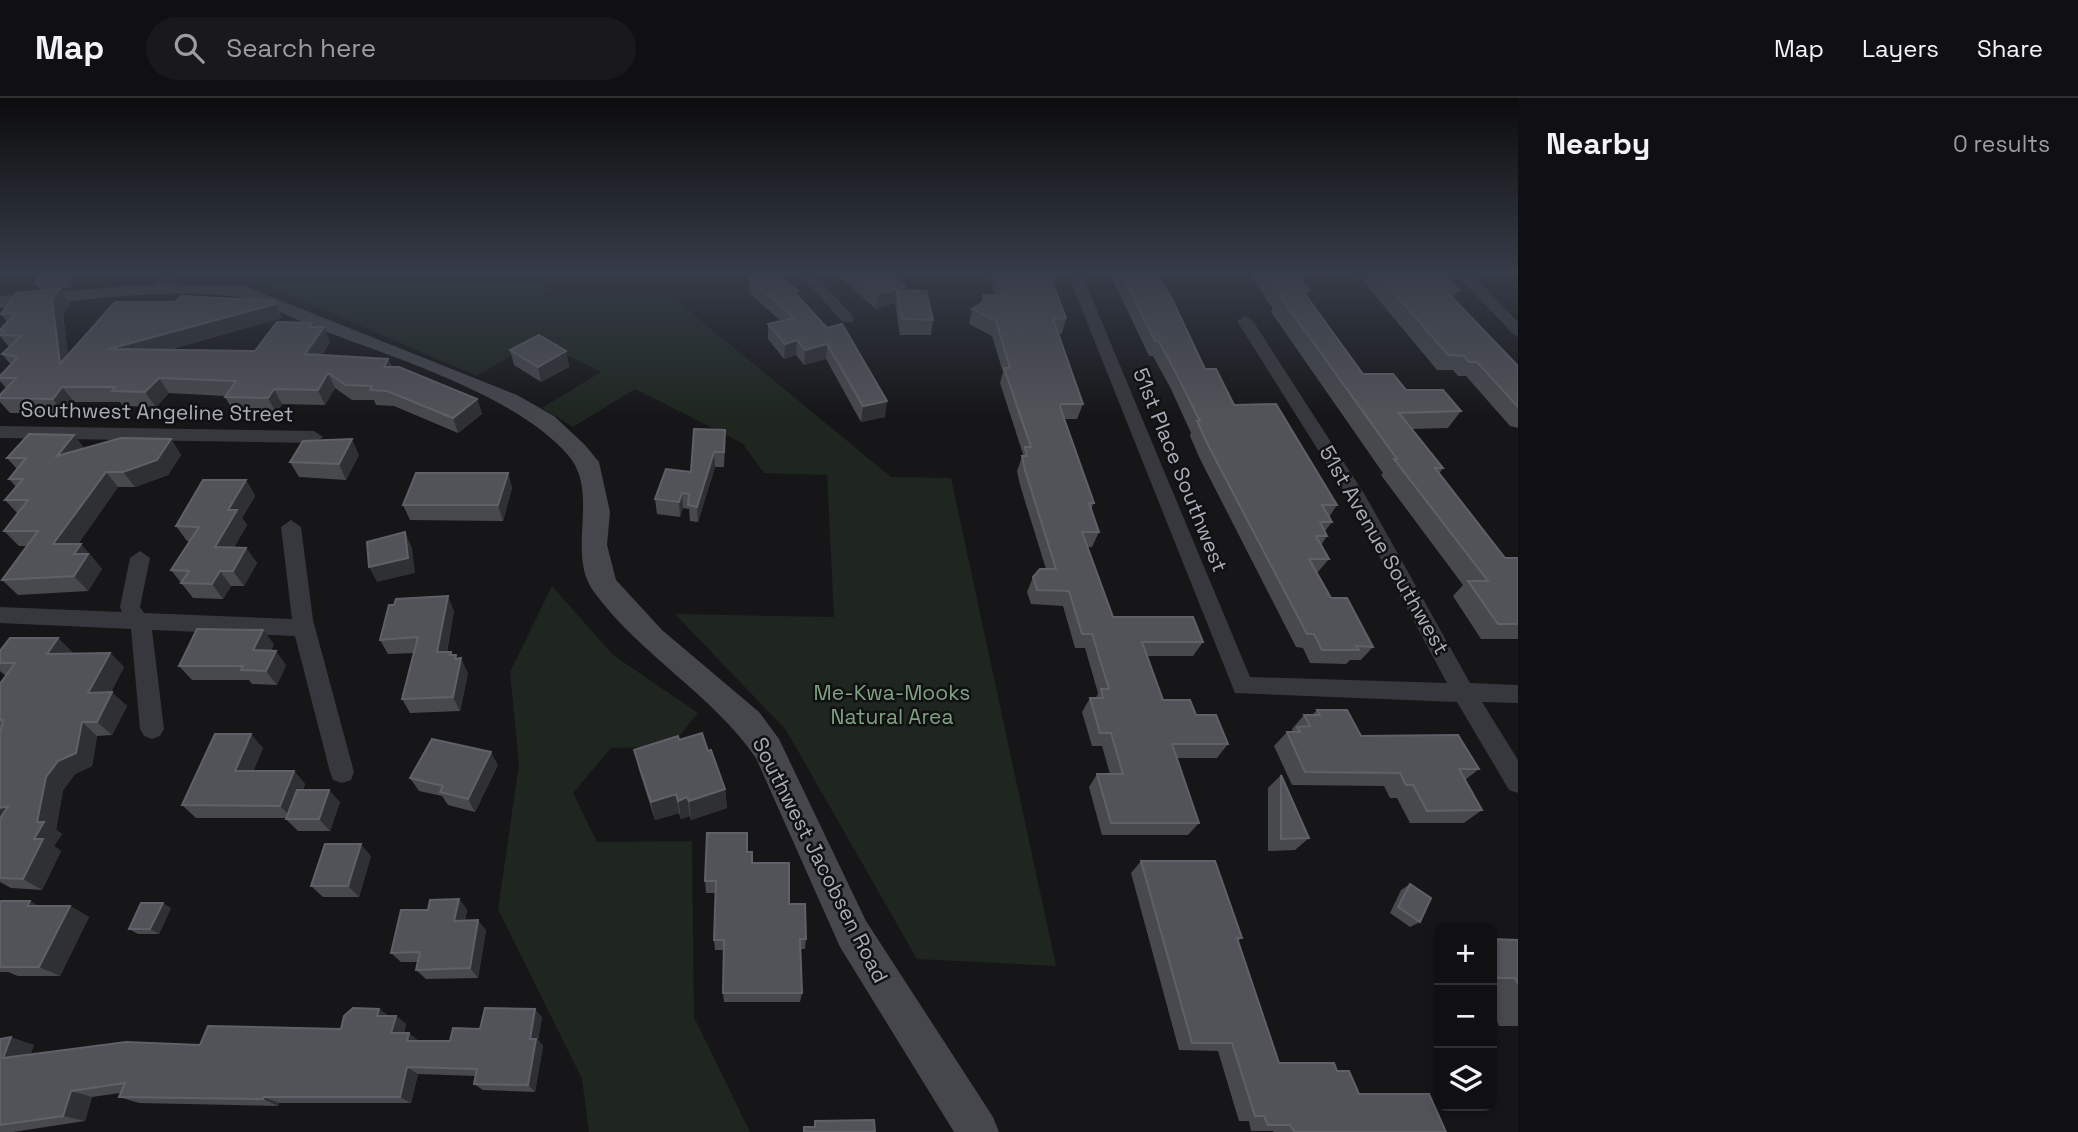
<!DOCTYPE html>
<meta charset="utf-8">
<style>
:root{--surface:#101012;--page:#19191b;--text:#f1f3f6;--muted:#9c9d9f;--line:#303032}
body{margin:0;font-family:"Space Grotesk",sans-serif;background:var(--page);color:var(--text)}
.controls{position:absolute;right:21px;bottom:21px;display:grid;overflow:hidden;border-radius:14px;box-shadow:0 4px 10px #0003}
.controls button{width:63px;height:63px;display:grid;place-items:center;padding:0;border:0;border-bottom:2px solid var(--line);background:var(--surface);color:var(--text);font:35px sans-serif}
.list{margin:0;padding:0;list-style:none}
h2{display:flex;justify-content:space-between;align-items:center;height:91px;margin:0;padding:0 28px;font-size:30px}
h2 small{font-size:23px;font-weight:400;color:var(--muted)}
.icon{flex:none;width:38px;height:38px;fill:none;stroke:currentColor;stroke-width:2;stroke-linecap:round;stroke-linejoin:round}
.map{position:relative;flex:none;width:1518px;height:1034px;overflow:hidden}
header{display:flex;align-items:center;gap:42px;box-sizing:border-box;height:98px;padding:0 35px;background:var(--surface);border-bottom:2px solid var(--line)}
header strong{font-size:33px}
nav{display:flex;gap:38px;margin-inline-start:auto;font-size:24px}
.search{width:490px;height:63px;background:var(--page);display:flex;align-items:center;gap:18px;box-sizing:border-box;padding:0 24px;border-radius:38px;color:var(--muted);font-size:26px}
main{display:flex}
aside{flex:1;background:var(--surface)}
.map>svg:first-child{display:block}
</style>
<header>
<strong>Map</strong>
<div class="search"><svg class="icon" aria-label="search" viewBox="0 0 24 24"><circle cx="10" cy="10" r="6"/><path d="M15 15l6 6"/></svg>Search here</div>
<nav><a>Map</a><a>Layers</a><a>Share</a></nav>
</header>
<main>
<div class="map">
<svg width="1518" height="1034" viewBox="0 0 1518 1034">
<rect width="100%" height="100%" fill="#161618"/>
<!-- green -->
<path fill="#1e261f" d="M 185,174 L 441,174 L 444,179 L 549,181 L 543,199 L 671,198 L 891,379 L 951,380 L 1056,868 L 917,861 L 786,632 L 675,516 L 834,519 L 827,377 L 764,375 L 742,345 L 635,291 L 573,329 L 542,310 L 601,274 L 537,242 L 477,278 L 244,178 L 183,178 Z
M 552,488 L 613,557 L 698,615 L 670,649 L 611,650 L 573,695 L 597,744 L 692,743 L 694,919 L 750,1034 L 589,1034 L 582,981 L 498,811 L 519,666 L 510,574 Z"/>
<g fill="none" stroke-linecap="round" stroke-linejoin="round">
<!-- street -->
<path fill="#37383d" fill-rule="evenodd" d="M 163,174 L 177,174 L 162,195 L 152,195 L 150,192 Z
M 797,174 L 812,174 L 853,218 L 853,224 L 843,224 Z
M 1067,174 L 1081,174 L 1250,579 L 1447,585 L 1347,398 L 1237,223 L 1245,218 L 1253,223 L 1365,397 L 1470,585 L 1518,587 L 1518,605 L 1482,604 L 1518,662 L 1518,695 L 1509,692 L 1457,604 L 1235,595 Z
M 1269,174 L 1441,174 L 1434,178 L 1368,181 L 1276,178 Z
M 1454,174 L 1518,174 L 1518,178 L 1473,178 L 1518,224 L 1518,238 L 1513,236 Z
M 0,328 L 314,333 L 323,339 L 314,345 L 0,340 Z
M 291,422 L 301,429 L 313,522 L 354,674 L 351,682 L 342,685 L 333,682 L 330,674 L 295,538 L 152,532 L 164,631 L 160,638 L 152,641 L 144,638 L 140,631 L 131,531 L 0,525 L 0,509 L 122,514 L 120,509 L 130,460 L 140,453 L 150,460 L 140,509 L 144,515 L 292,521 L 281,429 Z"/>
<!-- secondary -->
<path fill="#45474d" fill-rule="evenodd" d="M 157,186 L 244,188 L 517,297 L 554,318 L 585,347 L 599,364 L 610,414 L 607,447 L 616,482 L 662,532 L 759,614 L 779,641 L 866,823 L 993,1019 L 999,1034 L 954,1034 L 840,849 L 756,660 C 712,596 640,557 594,494 C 565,455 601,395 568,357 C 514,295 388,258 311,228 C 289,219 255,200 232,198 C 156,190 76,204 0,210 L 0,198 Z"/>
</g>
<!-- wall -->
<path fill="#47494d" d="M 44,174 L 72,174 L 72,190 L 41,192 L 35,185 Z
M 840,174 L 888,174 L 904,193 L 933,222 L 931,237 L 900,237 L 895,205 L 876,211 L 840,179 Z
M 988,174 L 1057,174 L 1053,187 L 1066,220 L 1062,236 L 1058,236 L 1083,306 L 1077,321 L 1064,321 L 1094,405 L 1091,411 L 1099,434 L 1092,449 L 1087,449 L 1113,519 L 1203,544 L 1193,558 L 1147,558 L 1163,602 L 1196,617 L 1228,646 L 1217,660 L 1177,660 L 1199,725 L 1188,737 L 1102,737 L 1089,689 L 1097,676 L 1110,676 L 1102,648 L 1092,648 L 1082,614 L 1090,600 L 1096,600 L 1098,595 L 1085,550 L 1075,550 L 1063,508 L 1031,506 L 1027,494 L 1033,479 L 1046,471 L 1020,387 L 1017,373 L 1023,356 L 1000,285 L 1003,274 L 992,238 L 969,226 L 972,211 L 981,206 L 983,197 L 995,198 Z
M 1109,174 L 1155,174 L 1205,271 L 1234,307 L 1337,407 L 1329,419 L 1332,424 L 1325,433 L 1327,438 L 1321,447 L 1329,461 L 1317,475 L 1331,500 L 1373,549 L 1361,562 L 1350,562 L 1346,566 L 1310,565 L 1303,550 L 1296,549 L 1200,361 L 1190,338 L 1191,335 L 1171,291 L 1153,258 L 1149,258 Z
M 1248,174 L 1295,174 L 1309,192 L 1306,197 L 1363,276 L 1461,313 L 1448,330 L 1412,331 L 1443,370 L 1439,376 L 1505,460 L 1518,460 L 1518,541 L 1481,541 L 1453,498 L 1463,487 L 1381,377 L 1383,375 L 1271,214 L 1273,211 Z
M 1369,174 L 1442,174 L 1459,192 L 1453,200 L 1518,268 L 1518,330 L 1510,328 L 1466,278 L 1458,278 L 1453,272 L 1437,272 L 1363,183 Z
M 749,180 L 798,198 L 885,319 L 861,324 L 826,261 L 804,267 L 796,257 L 784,261 L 768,241 L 768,226 L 781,223 L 749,195 Z
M 60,191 L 70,206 L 63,216 L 68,257 L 275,203 L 282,220 L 169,252 L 255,253 L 312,225 L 314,229 L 330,244 L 322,257 L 388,261 L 392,269 L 477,301 L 482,316 L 458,335 L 394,308 L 376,307 L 374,302 L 352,302 L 335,290 L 325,307 L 282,306 L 276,315 L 234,314 L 225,299 L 226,298 L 169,295 L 156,309 L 123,308 L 120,304 L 74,304 L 64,316 L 10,315 L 0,304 L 0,297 L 6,290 L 0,283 L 0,278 L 11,267 L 2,256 L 9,249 L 0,238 L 1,236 L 0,232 L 7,224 L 1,216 Z
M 510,252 L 566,253 L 569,269 L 541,284 L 514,267 Z
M 694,331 L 725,347 L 724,369 L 715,369 L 698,424 L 690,423 L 689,411 L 683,410 L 680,419 L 657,416 L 655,401 L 691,374 Z
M 171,341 L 181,357 L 168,377 L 135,389 L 118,389 L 78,446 L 81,446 L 102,471 L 88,493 L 18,497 L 2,482 L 27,448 L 19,448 L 4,433 L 18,416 L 5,402 L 16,389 L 9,381 L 17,371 L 7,360 L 84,350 Z
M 359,357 L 346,382 L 299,379 L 290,364 Z
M 508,375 L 512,390 L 503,423 L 410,422 L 403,407 Z
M 246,382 L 255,398 L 242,420 L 247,427 L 234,449 L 246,450 L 257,465 L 244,488 L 231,488 L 223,501 L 193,500 L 171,472 L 190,444 L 187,443 L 176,428 Z
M 454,513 L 447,554 L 451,554 L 452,557 L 468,575 L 460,613 L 410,615 L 402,601 L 414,555 L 388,556 L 380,542 Z
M 58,540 L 73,555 L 110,555 L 124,569 L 111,594 L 127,608 L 112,637 L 97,638 L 92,668 L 75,676 L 63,692 L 56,732 L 62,736 L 54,748 L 61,753 L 42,792 L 11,790 L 0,784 L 0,586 L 6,578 L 0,573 L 0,553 Z
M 274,546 L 271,553 L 286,567 L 277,587 L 252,586 L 249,582 L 192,582 L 179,568 Z
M 1317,612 L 1361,638 L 1479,671 L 1465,682 L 1482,712 L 1464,725 L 1410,725 L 1397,700 L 1390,700 L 1384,688 L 1292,687 L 1274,648 L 1287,634 L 1292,634 L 1292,631 L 1304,617 L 1312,617 Z
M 679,642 L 708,653 L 725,691 L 727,710 L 691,722 L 690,718 L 681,721 L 679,715 L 655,722 L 639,672 L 634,652 Z
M 263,650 L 253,673 L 294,673 L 305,686 L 303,692 L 340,704 L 330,733 L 298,733 L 286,721 L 286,720 L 196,720 L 182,707 Z
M 498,667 L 475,714 L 448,707 L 442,698 L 419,693 L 410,680 Z
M 1281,677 L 1309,740 L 1295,752 L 1268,753 L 1268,690 Z
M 748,754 L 752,765 L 789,806 L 806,841 L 805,851 L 800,851 L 802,895 L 800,904 L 724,904 L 723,895 L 724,852 L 715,852 L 714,842 L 716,795 L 706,795 L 705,783 Z
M 371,758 L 359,799 L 323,799 L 311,788 Z
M 1141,763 L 1242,840 L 1238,843 L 1279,965 L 1337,973 L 1359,996 L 1446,1034 L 1274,1034 L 1273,1033 L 1251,1033 L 1249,1023 L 1239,1023 L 1218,953 L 1179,952 L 1131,775 Z
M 1410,786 L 1420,824 L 1410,829 L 1390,815 L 1401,792 Z
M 459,801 L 467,812 L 465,823 L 486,832 L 478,880 L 426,881 L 416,872 L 418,864 L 401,864 L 391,855 L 428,812 Z
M 0,805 L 40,808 L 70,808 L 89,819 L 60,878 L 18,878 L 8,874 L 0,874 Z
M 171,810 L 159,836 L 138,836 L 129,831 Z
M 1492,841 L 1518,842 L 1518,928 L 1499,928 L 1492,912 Z
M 1439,854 L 1439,863 L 1436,856 Z
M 379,911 L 389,918 L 396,918 L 406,926 L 404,935 L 419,943 L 450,943 L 480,931 L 542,919 L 538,942 L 543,948 L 535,994 L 483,992 L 474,986 L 476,978 L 418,976 L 411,1005 L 279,1005 L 278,1008 L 139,1005 L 119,999 L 120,995 L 92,999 L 85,1023 L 13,1034 L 0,1034 L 0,941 L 34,947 L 30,957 L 200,947 L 341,931 Z"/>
<!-- shaded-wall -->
<path fill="#2f3033" d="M 67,174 L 72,174 L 72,190 L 67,182 Z
M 905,188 L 903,203 L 897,193 L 895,205 L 876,211 L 878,196 Z
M 60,191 L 70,206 L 63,216 L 71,281 L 60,266 L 52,201 Z
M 275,203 L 282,220 L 119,266 L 109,251 Z
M 312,225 L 318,238 L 324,229 L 330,244 L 313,271 L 305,256 L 310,229 Z
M 797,242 L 796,257 L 784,261 L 785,246 Z
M 827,246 L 826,261 L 804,267 L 805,252 Z
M 566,253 L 569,269 L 541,284 L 538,269 Z
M 388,261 L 394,276 L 384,269 Z
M 328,275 L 335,290 L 325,307 L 318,292 Z
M 159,280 L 169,295 L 156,309 L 145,294 Z
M 62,289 L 74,304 L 64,316 L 53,301 Z
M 274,291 L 282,306 L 276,315 L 268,300 Z
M 477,301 L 482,316 L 458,335 L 453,320 Z
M 887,303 L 885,319 L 861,324 L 863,308 Z
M 74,337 L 86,352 L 57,358 Z
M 171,341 L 181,357 L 168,377 L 135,389 L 123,374 Z
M 352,341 L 359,357 L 346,382 L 339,366 Z
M 714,354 L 715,369 L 698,424 L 697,409 Z
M 106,374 L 118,389 L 67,462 L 53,446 Z
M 508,375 L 512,390 L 503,423 L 498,407 Z
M 246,382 L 255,398 L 242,420 L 247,427 L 226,464 L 215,449 L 228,412 Z
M 682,395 L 683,410 L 680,419 L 679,404 Z
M 405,434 L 412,450 L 415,475 L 377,484 L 369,469 Z
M 81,446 L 102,471 L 88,493 L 74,478 L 74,456 Z
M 246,450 L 257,465 L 244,488 L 233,473 Z
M 220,473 L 231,488 L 223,501 L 212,486 Z
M 448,498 L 454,513 L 444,568 L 437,554 Z
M 263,532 L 274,546 L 264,567 L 253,552 Z
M 58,540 L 73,555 L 63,570 L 47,556 Z
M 276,553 L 286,567 L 277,587 L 266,573 Z
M 110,555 L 124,569 L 103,609 L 88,595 Z
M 456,557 L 460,566 L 461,560 L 468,575 L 460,613 L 453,599 Z
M 112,594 L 127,608 L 112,637 L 97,624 Z
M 82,624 L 97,638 L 92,668 L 75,676 L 63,692 L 56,732 L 62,736 L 54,748 L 61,753 L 42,792 L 23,781 L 34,741 L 46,679 Z
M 251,636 L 263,650 L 248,686 L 235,673 Z
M 491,654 L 498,667 L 475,714 L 468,701 Z
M 294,673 L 305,686 L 292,720 L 280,708 Z
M 725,691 L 727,710 L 691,722 L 689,703 Z
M 329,692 L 340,704 L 330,733 L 319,721 Z
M 676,696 L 679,715 L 655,722 L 651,704 Z
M 687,699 L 690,718 L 681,721 L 678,703 Z
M 0,702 L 12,710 L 0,721 Z
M 361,746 L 371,758 L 359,799 L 348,788 Z
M 459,801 L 467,812 L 463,834 L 454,823 Z
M 30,803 L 50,814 L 27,808 Z
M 163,805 L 171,810 L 159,836 L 150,831 Z
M 70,808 L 89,819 L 60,878 L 39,869 Z
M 478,822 L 486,832 L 478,880 L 470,870 Z
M 379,911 L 390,919 L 377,918 Z
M 535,911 L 542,919 L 538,942 L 543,948 L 535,994 L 528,987 L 530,941 Z
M 396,918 L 406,926 L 402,943 L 391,935 Z
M 409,935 L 419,943 L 407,943 Z
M 11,939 L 34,947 L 26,968 L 3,960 Z
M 407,969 L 418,976 L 411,1005 L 400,999 Z
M 71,993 L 92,999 L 85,1023 L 63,1018 Z
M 264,999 L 279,1005 L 278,1008 L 263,1001 Z"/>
<!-- building -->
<path fill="#525359" stroke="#5f6168" stroke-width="2" d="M 44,174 L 67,174 L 67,182 L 35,185 Z
M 768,174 L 775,174 L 798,193 L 794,194 L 827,230 L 842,226 L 887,303 L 863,308 L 827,246 L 805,252 L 797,242 L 785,246 L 768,226 L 794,220 L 749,180 Z
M 852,174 L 888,174 L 905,188 L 878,196 Z
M 996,174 L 1048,174 L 1066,220 L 1053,221 L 1083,306 L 1061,306 L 1060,309 L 1094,405 L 1089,405 L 1099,434 L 1082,434 L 1113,519 L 1193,519 L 1203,544 L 1142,544 L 1163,602 L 1190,602 L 1196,617 L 1216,617 L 1228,646 L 1172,646 L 1199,725 L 1111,725 L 1097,676 L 1123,676 L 1111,635 L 1100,635 L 1090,600 L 1103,600 L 1101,591 L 1109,591 L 1092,536 L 1082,536 L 1069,493 L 1037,492 L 1033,479 L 1040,471 L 1056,471 L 1025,372 L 1022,358 L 1027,358 L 1025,349 L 1031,349 L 1004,270 L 1010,270 L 996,223 L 972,211 L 985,203 L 983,197 L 1003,198 Z
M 1121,174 L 1155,174 L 1171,199 L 1205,271 L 1216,271 L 1234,307 L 1276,306 L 1337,407 L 1322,407 L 1332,424 L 1320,424 L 1327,438 L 1316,438 L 1329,461 L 1309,461 L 1331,500 L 1347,500 L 1373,549 L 1356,548 L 1359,552 L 1322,552 L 1314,536 L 1307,536 L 1208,347 L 1197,323 L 1200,323 L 1177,277 L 1159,244 L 1155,243 Z
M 1266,174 L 1295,174 L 1309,192 L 1302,192 L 1363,276 L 1393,276 L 1406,292 L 1443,292 L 1461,313 L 1399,315 L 1443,370 L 1435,370 L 1505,460 L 1518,460 L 1518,526 L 1498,526 L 1468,483 L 1488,483 L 1394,361 L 1397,361 L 1280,198 L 1283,197 Z
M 1376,174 L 1442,174 L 1459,192 L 1444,191 L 1518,268 L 1518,309 L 1477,264 L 1469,264 L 1464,258 L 1448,257 Z
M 60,191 L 52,201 L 60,266 L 115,204 L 175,204 L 181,198 L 275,203 L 275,206 L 109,251 L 255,253 L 277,224 L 312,225 L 310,229 L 324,229 L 305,256 L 388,261 L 384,269 L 399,269 L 477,301 L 453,320 L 387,293 L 370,292 L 372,288 L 346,287 L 328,275 L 318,292 L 274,291 L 268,300 L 225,299 L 236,283 L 159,280 L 145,294 L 112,293 L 115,289 L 62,289 L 53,301 L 0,300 L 0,297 L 16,280 L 0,280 L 0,278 L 18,259 L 2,256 L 21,238 L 0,237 L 4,233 L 0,233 L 0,232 L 16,215 L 1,216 L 16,195 Z
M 897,193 L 926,193 L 933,222 L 902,221 Z
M 539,237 L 566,253 L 538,269 L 510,252 Z
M 694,331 L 725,332 L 724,354 L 714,354 L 697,409 L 688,407 L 689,396 L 682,395 L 679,404 L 655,401 L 666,371 L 691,374 Z
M 29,336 L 74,337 L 57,358 L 121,340 L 171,341 L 157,362 L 123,374 L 106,374 L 53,446 L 81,446 L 74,456 L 88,456 L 74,478 L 2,482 L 38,433 L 4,433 L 28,402 L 5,402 L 23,381 L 9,381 L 26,360 L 7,360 Z
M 352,341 L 339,366 L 290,364 L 303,343 Z
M 416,375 L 508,375 L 498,407 L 403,407 Z
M 203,382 L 246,382 L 228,412 L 237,412 L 215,449 L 246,450 L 233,473 L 220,473 L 212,486 L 181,485 L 189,473 L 171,472 L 199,429 L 176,428 Z
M 405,434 L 408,460 L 369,469 L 367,444 Z
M 448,498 L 437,554 L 451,554 L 450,557 L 456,557 L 455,561 L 461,560 L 453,599 L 402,601 L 418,539 L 380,542 L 389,507 L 394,507 L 396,501 Z
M 197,531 L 263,532 L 253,552 L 276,553 L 266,573 L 241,572 L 243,568 L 179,568 Z
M 10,540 L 58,540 L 47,556 L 110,555 L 88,595 L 112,594 L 97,624 L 82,624 L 76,655 L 58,663 L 46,679 L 37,724 L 44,724 L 34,741 L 43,741 L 23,781 L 0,780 L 0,721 L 8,708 L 0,710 L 0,636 L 3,622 L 0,622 L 0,586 L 15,565 L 0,565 L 0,553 Z
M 1317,612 L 1347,612 L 1361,638 L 1458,637 L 1479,671 L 1459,671 L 1482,712 L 1427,713 L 1413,687 L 1406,687 L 1400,675 L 1305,674 L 1287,634 L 1300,634 L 1297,629 L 1310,628 L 1304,617 L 1320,617 Z
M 702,635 L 708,653 L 711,652 L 725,691 L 689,703 L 687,699 L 678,703 L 676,696 L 651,704 L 634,652 L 678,638 L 679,642 Z
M 215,636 L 251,636 L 235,673 L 294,673 L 280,708 L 182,707 Z
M 432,641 L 491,654 L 468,701 L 440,694 L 443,688 L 410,680 Z
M 1281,677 L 1309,740 L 1281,741 Z
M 297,692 L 329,692 L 319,721 L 286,721 Z
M 707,735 L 747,735 L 747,754 L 752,754 L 752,765 L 789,765 L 789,806 L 805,806 L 806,841 L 800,841 L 802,895 L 723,895 L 724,842 L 714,842 L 716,783 L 705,783 Z
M 325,746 L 361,746 L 348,788 L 311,788 Z
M 1141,763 L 1215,763 L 1242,840 L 1237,840 L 1279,965 L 1334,965 L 1337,973 L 1349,973 L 1359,996 L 1429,996 L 1446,1034 L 1295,1034 L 1290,1027 L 1268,1027 L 1264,1018 L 1255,1018 L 1232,945 L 1192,945 Z
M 1410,786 L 1431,800 L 1420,824 L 1398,809 Z
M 459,801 L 454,823 L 478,822 L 470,870 L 416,872 L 420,854 L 391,855 L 401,812 L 428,812 L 430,802 Z
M 1,803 L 30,803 L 27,808 L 70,808 L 39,869 L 0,869 L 0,805 Z
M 141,805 L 163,805 L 150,831 L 129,831 Z
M 1492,841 L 1518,842 L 1518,886 L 1515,880 L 1492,880 Z
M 353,910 L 379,911 L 377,918 L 396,918 L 391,935 L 409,935 L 407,943 L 450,943 L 453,930 L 480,931 L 485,910 L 535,911 L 530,941 L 536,941 L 528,987 L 474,986 L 477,971 L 407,969 L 400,999 L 264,999 L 263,1001 L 119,999 L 125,985 L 71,993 L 63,1018 L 0,1027 L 0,941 L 11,939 L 3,960 L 126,944 L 200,947 L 208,928 L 341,931 L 344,918 Z
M 874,1022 L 875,1034 L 804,1034 L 804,1029 L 815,1029 L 815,1023 Z"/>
<!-- sky -->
<linearGradient id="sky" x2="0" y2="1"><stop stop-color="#0c0c0d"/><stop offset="0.55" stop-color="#363c48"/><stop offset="1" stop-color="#363c48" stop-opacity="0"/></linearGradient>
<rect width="1518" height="318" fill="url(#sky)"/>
<g text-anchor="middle" stroke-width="5" stroke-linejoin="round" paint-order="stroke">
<!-- street labels -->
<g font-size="21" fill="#a8adb8" stroke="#111113">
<text transform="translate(157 314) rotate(1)" y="7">Southwest Angeline Street</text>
<text transform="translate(1180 372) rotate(68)" y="7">51st Place Southwest</text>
<text transform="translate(1384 452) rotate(60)" y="7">51st Avenue Southwest</text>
<text transform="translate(820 762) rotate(63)" y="7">Southwest Jacobsen Road</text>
</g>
<!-- park labels -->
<g font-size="21" fill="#7fa381" stroke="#111113">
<text x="892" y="602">Me-Kwa-Mooks<tspan x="892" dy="24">Natural Area</tspan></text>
</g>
</g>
</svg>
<div class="controls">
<button>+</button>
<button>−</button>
<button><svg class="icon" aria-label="layers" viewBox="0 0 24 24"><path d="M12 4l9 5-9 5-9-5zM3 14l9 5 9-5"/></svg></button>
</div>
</div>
<aside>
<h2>Nearby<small>0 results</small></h2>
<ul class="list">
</ul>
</aside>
</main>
